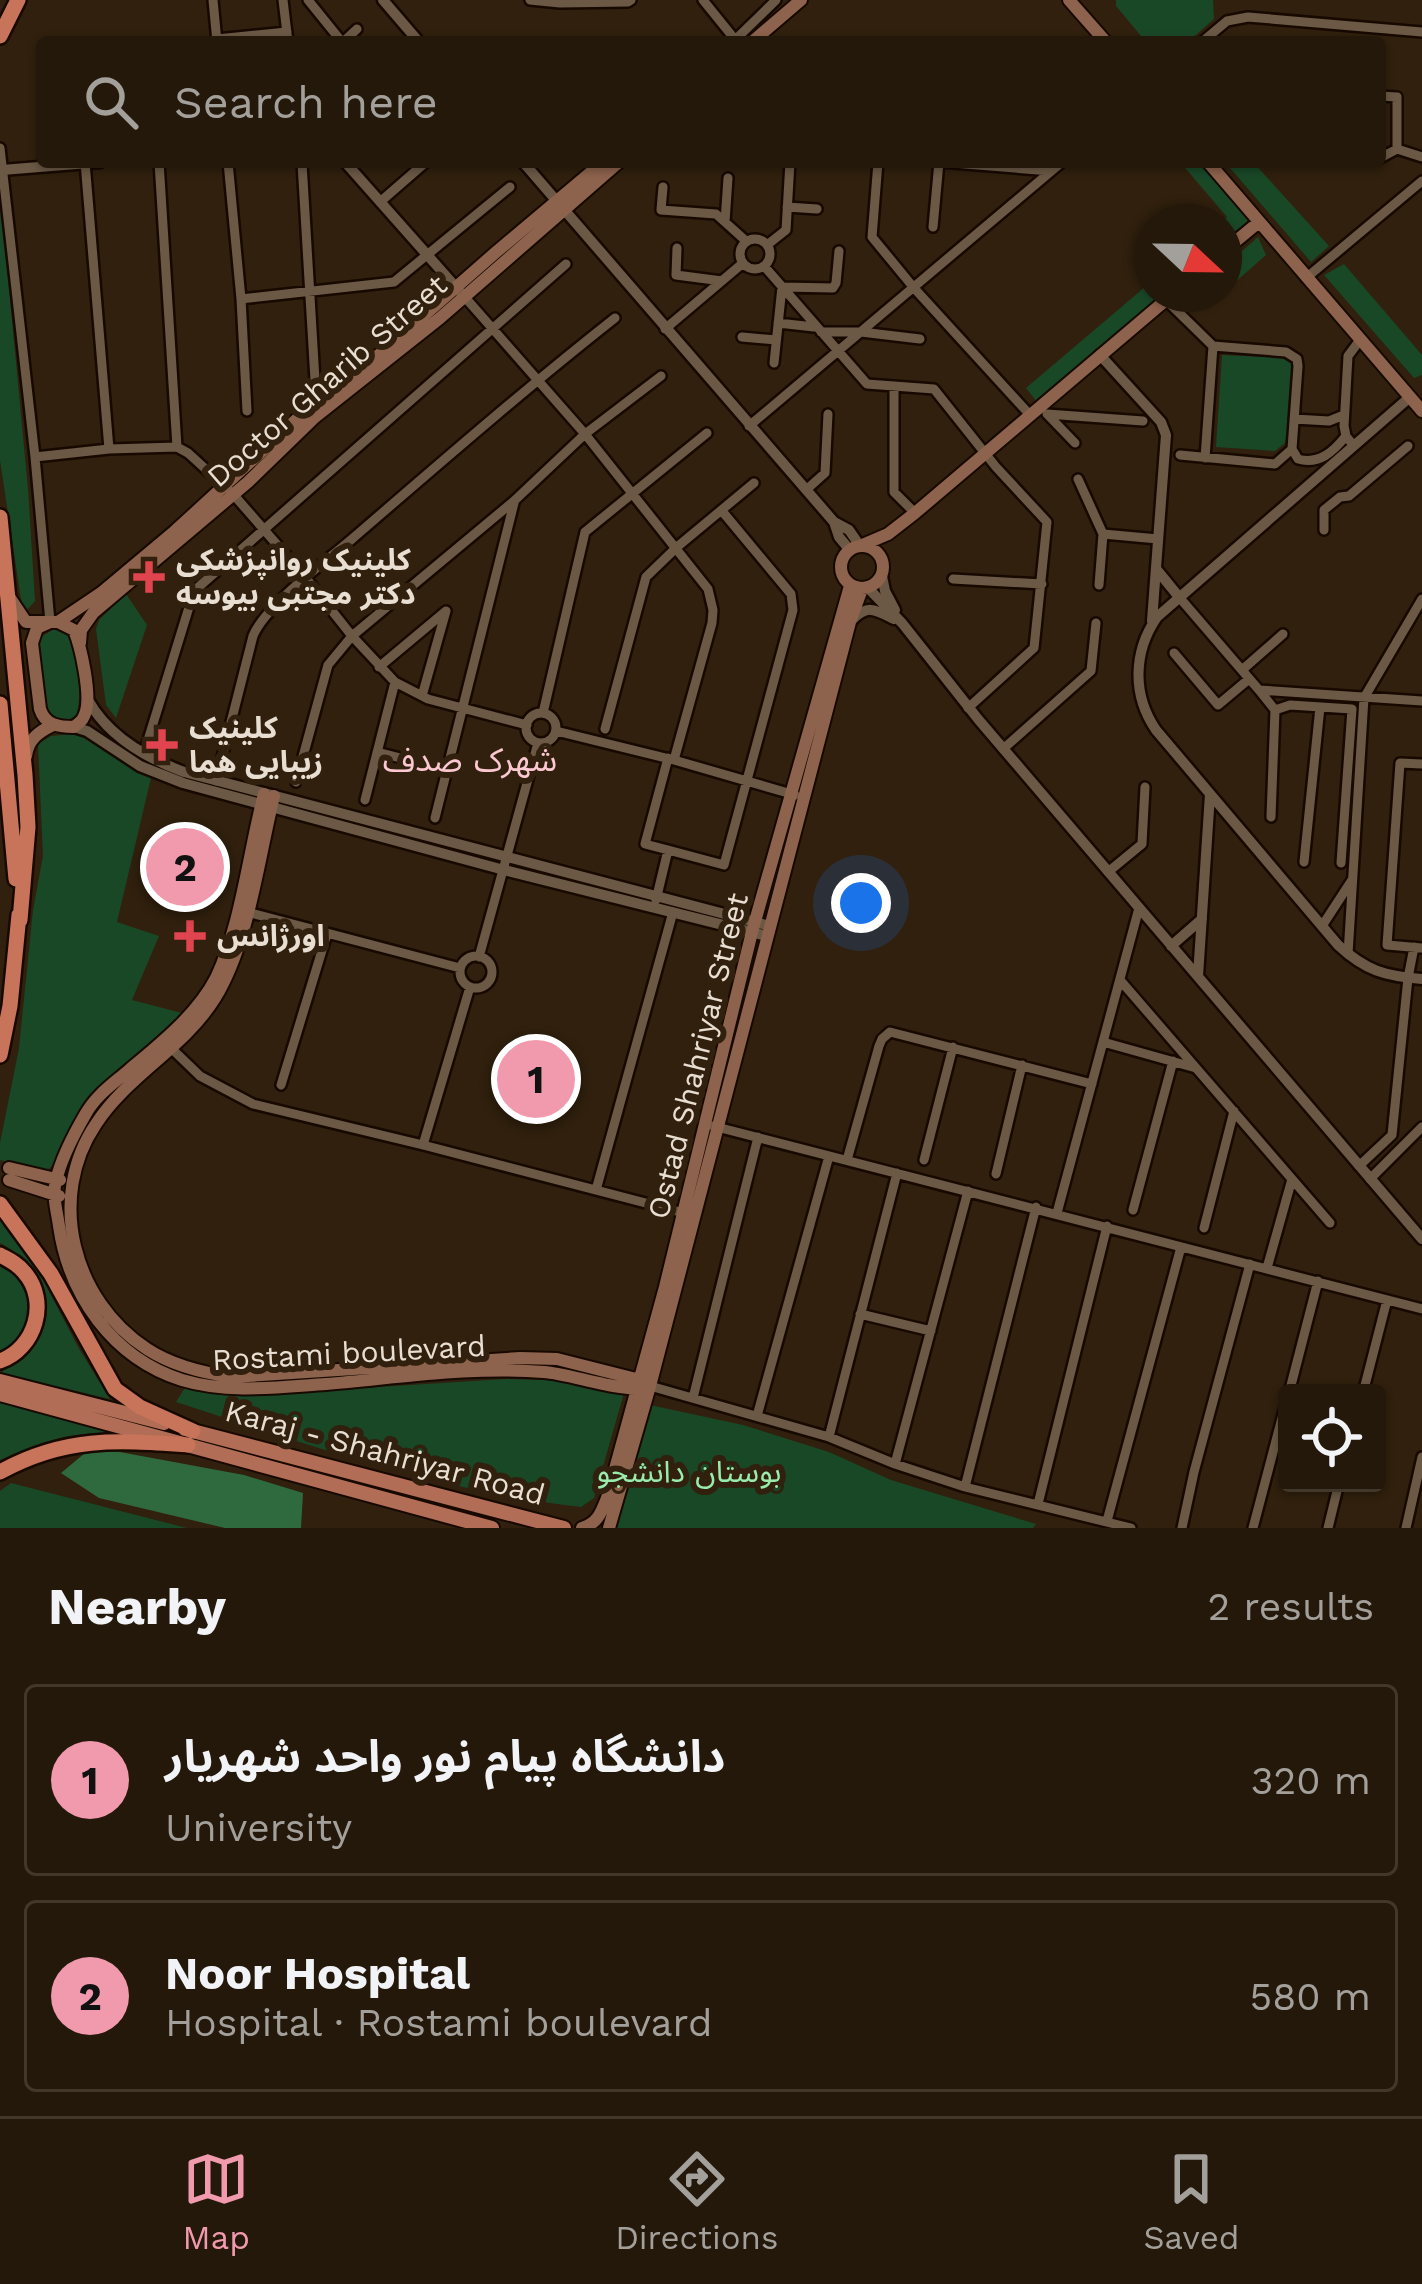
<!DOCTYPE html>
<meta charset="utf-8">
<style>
:root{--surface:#24180a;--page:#302518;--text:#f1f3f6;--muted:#a3a09c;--line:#41372b;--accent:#f29aad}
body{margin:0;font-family:"Work Sans","Noto Sans Arabic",sans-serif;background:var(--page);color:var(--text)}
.controls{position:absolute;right:36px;bottom:36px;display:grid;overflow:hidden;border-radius:12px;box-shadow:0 3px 9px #0004}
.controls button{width:108px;height:108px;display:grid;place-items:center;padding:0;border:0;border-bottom:3px solid var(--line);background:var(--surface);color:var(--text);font:60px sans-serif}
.compass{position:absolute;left:1134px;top:204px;width:108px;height:108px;border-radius:50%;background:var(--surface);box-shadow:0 3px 9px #0004;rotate:112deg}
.you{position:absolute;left:861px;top:903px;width:42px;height:42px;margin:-30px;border:9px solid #fff;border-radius:50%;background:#1a73e8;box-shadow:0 0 0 18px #1a73e833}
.badge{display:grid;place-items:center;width:78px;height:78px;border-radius:50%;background:var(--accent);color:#111;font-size:39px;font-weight:700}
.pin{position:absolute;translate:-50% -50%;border:6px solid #fff;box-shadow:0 3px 12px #0006}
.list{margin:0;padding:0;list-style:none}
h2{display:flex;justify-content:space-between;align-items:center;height:156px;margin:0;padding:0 48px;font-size:51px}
h2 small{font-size:39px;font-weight:400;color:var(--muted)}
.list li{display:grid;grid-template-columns:78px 1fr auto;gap:36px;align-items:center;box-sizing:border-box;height:192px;margin:0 24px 24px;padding:0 24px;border:3px solid var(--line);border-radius:12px}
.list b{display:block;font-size:45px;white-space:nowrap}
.list p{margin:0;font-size:39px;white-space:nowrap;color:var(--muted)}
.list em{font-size:39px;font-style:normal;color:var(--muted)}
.icon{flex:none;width:66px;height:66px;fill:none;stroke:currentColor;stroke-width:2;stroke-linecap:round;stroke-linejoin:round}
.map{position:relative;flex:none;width:1422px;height:1528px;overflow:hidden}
.search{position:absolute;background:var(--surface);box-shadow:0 3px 9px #0004;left:36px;right:36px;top:36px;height:132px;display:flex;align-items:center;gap:30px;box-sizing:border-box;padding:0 42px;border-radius:12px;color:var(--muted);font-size:45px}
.sheet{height:588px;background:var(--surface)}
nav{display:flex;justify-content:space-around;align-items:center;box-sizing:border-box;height:168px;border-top:3px solid var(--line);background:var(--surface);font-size:33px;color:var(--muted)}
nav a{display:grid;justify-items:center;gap:6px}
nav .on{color:var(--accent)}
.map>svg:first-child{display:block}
</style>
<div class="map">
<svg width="1422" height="1528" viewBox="0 0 1422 1528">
<rect width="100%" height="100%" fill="#30200d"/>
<!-- green -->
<path fill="#194827" d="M 1116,0 L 1213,0 L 1214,19 L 1188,42 L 1146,42 L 1116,6 Z
M 1180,162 L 1199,162 L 1248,221 L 1224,242 L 1222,222 L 1227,217 Z
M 1225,162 L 1253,162 L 1329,246 L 1311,262 Z
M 0,193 L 28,489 L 35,601 L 27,610 L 22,606 L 0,460 Z
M 1258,237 L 1266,255 L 1224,292 L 1224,267 Z
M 1344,264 L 1422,355 L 1422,375 L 1414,378 L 1324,275 Z
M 1152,281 L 1152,294 L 1163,294 L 1037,402 L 1026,388 Z
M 1222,355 L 1286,358 L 1298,366 L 1285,443 L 1275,451 L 1216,447 Z
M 126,594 L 147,625 L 116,718 L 106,705 L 96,629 L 99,620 Z
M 54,629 C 62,631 66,631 71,638 C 79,651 82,703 76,716 L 64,721 L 53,717 L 47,710 L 38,646 L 41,637 Z
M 85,733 L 151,778 L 117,922 L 159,936 L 132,1000 L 182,1013 L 94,1096 L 60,1157 L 46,1172 L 0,1160 L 0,1143 L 19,1048 L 33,910 L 43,856 L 38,744 L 51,736 Z
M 0,1217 L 40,1274 L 78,1347 L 110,1399 L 0,1373 C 11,1365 27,1357 36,1344 C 62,1304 38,1262 0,1243 Z
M 0,1261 L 20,1276 L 25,1284 L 30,1314 L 25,1335 L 0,1357 Z
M 506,1379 L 574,1381 L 624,1393 L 594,1498 L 581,1507 C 442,1492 308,1445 176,1402 L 186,1386 L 236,1396 Z
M 0,1401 L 121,1433 C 69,1432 47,1439 0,1460 Z
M 650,1405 L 743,1425 L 829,1452 L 891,1480 L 1036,1524 L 1033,1528 L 616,1528 Z
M 11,1483 L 187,1528 L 0,1528 L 0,1491 Z"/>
<!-- forest -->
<path fill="#2f6a3f" d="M 109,1450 L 244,1475 L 303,1493 L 301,1528 L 225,1528 L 99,1498 L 61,1473 L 85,1453 Z"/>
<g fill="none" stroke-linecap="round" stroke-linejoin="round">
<defs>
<path id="minor" d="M 213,0 L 217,42
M 283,0 L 288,42
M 308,0 L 342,42
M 530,0 L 560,3 L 628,2 L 631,0
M 703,0 L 737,42
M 217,39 L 287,32
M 735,40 L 776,0
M 343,42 L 357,29
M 1202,42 L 1227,21 L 1248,17 L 1422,32
M 1380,96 L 1397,97 L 1397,149 L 1422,157
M 0,148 L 35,457 L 50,622
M 1380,158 L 1397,149
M 85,162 L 109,449
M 159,162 L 177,447
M 228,162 L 241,299 L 247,411
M 878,162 L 872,237 L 914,288 L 1030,415
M 940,162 L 1051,171
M 302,163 L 315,380
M 663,187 L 661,210 L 716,214 L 746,241
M 380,202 L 426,162
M 787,207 L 817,209
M 725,222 L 728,178
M 933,227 L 939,162
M740 254a15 15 0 1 1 30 0a15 15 0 1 1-30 0Z
M 767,245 L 786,230 L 790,162
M 677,248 L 676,275 L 722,281
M 764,266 L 867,384 L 934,389 L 996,467 L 1047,522 L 1034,648 L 968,708
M 1306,278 L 1422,181
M 463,295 L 585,434 L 708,589 L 713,610 L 712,623 L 674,760
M 241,299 L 394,282 L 510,187
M 1166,300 L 1213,346 L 1286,352 L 1297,359 L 1298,366 L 1292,449 L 1275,464 L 1180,455
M 778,323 L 814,327
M 665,329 L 743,263
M 821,332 L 861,332 L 920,339
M 742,337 L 776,340
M 774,363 L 782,287 L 833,288 L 836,283 L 839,251
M 894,386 L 894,492 L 915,513
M 1047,414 L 1143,421
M 1048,415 L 1075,443
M 1294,419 L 1329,421 L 1344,415
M 749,426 L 1062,162
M 1353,445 L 1346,436 L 1344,426 L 1348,356 L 1360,340
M 1292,449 L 1298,459 C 1319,465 1333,452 1346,436
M 35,457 L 109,449 L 177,447 L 188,453 L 233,494 L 306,578 L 352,636 L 395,682 L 428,699 L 527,725
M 1205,458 L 1213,346
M 1078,479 L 1103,534 L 1099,585
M 806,490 L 825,473 L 828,414
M 1324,530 L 1324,510 L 1340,497 L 1349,496 L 1408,446
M 1103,534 L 1158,539
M 953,579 L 1042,584
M 1179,597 L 1259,690 L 1422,701
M 1174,653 L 1218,705 L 1249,679
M 379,667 L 446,611 L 422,696
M 1242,670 L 1283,634
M 1259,690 L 1275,710 L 1271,817
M 1275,710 L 1290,705 L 1352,709 L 1341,863
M 543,713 L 585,532 L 707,433
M526 728a15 15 0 1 1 30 0a15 15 0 1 1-30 0Z
M 605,729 L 646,577 L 677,547 L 754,483
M 556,731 L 674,760 L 795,795
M 1003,749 L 1091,671 L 1096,623
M 377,752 L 447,770
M 144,753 L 194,591 L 566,264
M 668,758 L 645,844 L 668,850
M 1422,764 L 1400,763 L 1387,945 L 1422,948
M 216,781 L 253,636 C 266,605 325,562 352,539 C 439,464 525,389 615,318
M 296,782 L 328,665 L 352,636 L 514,501 L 585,434 L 661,376
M 365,800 L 395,682
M 435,818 L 514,503
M 1304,862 L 1320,707
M 1108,872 L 1142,844 L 1145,787
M 656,900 L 668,850 L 724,865 L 793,610 L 791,594 L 722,511
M 247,912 L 460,968
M 1322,926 L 1352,880
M 1348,954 L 1364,698 L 1422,599
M460 972a16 16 0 1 1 32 0a16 16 0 1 1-32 0Z
M 479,957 L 538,743
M 1120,980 L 1330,1223
M 1103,1042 L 1196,1068
M 170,1047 L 200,1076 L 253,1104 L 423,1145 L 684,1213
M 281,1085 L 327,934
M 713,1126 L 1422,1309
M 423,1145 L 470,987
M 847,1160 L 879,1046 L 882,1039 L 890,1032 L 1092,1084
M 924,1160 L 953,1047
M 1359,1166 L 1392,1135 L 1408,978 L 1414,947
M 996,1174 L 1022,1065
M 1370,1179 L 1422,1127
M 596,1190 L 673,912
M 1133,1210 L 1173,1061
M 1057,1213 L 1139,908
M 1204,1228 L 1234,1111
M 1267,1268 L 1292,1179
M 860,1314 L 931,1331
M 650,1386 L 829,1437 L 895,1464 L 965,1487 L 1131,1528
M 1289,1393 L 1318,1281
M 1363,1393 L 1387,1300
M 693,1398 L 758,1137
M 757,1416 L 829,1156
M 829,1437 L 897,1173
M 895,1464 L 968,1191
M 965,1487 L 1036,1207
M 1038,1504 L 1107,1226
M 1107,1521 L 1181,1247
M 1182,1528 L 1194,1472 L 1250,1264
M 1253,1528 L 1287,1399
M 1328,1528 L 1339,1483
M 1406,1528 L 1422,1457"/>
<path id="tertiary" d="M 383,0 L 419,42
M 345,162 L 461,293
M 523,162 L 834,522 L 849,530 L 860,546
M 2,170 L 101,162
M 1100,355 L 1161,422 L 1166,435 L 1152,621
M 1410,397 L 1157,617 C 1133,652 1132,695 1156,730 L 1338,945 C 1366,971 1385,976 1422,979
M 834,522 L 839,537 L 849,549
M 1157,570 L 1179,597
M 882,576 L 885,591 L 895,610
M 868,588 L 902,623 L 978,719 L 1422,1239
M 853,619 C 868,604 876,610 894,619
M 88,700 C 108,736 146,758 184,772 L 770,926
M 74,727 L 87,731 L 140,766 L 183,783 L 504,870 L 767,936
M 1171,946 L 1202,919
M 1198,976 L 1210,794"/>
<path id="secondary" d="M 1069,0 L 1106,42
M 752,42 L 801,0
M 1208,162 L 1422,411
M 1224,251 L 1259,222
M841 567a21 21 0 1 1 42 0a21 21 0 1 1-42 0Z
M 860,546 L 888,534 L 915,513 L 1173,294
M 10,598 L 26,622 L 58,622 L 74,630 C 81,647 91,693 86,711 C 83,721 81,721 74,727 C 58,727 45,725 40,709 L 32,643 L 37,628 L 50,622
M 58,622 L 101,593 L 175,531 L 308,409 L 380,354 L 495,253 L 603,162
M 80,643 L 81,630 L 93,613 L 248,482 L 315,417 L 440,318 L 619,162
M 26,756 C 28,740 38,732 53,725
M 264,794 C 249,851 241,926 216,978 C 197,1015 160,1044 129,1070 C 113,1084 96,1095 85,1115 C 74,1134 61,1159 56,1181 C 52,1196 57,1211 59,1226 C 69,1296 113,1358 182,1380 C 228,1394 280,1387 326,1384 C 398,1378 472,1366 544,1372 C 573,1374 626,1395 650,1386
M 274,796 C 258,860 249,942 215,998 C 184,1048 128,1075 96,1124 C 46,1198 73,1301 147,1349 C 173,1366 202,1373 233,1377 L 520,1358 L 557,1359 L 640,1380 L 650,1386
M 9,1168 L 60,1180
M 9,1180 L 59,1196
M 582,1528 C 598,1523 601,1513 607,1498 L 665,1287 L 752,932 L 850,586
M 609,1528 L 650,1386 L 850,622 L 862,589"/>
<path id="primary" d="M 0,1381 L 164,1423
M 0,1394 L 492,1528
M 185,1429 L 564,1528"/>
<path id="trunk" d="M 0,36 L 18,0
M 0,517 L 25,775 L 28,827 L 20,920
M 0,704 L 16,879
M 0,1055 L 10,1006 L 19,915
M 0,1204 L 51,1274 L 115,1389 L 140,1407 L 193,1431
M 0,1255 C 9,1260 18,1264 24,1272 C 50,1301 35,1349 0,1361
M 0,1472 C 65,1436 117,1440 188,1445"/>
</defs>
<!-- minor casing -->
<use href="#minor" stroke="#170900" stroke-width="14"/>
<!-- tertiary casing -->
<use href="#tertiary" stroke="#170900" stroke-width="15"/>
<!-- secondary casing -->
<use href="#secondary" stroke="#170900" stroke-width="16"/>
<!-- primary casing -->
<use href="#primary" stroke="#170900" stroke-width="18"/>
<!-- trunk casing -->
<use href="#trunk" stroke="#170900" stroke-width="20"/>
<!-- minor -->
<use href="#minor" stroke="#6b5945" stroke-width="9"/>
<!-- tertiary -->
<use href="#tertiary" stroke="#6b5945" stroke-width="10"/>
<!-- secondary -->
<use href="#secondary" stroke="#8e634d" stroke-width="12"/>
<!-- primary -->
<use href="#primary" stroke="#b16d55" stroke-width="14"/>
<!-- trunk -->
<use href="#trunk" stroke="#c8745a" stroke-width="15"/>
</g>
<!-- markers -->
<g fill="#e0444e" stroke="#30200d" stroke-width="4.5">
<path d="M143 559h12v12h12v12h-12v12h-12v-12h-12v-12h12z"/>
<path d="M156 727h12v12h12v12h-12v12h-12v-12h-12v-12h12z"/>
<path d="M184 918h12v12h12v12h-12v12h-12v-12h-12v-12h12z"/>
</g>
<g text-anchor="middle" stroke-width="12" stroke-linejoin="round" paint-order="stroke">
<!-- street labels -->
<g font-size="30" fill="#e9ded2" stroke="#30200d">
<text transform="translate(327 381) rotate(-41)" y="10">Doctor Gharib Street</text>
<text transform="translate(698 1056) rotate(-76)" y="10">Ostad Shahriyar Street</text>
<text transform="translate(349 1353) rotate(-3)" y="10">Rostami boulevard</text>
<text transform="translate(385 1453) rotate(15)" y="10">Karaj - Shahriyar Road</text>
</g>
<!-- poi labels -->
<g font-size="30" font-weight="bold" fill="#e9ded2" stroke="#30200d" text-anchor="start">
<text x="176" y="570">کلینیک روانپزشکی<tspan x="176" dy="34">دکتر مجتبی بیوسه</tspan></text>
<text x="189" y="738">کلینیک<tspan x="189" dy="34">زیبایی هما</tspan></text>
<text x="217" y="946">اورژانس</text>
</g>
<!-- park labels -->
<g font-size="30" fill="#99edac" stroke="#30200d">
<text x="689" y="1482">بوستان دانشجو</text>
</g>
<!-- neighbourhood labels -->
<g font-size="33" fill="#fbc7d1" stroke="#30200d">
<text x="470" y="771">شهرک صدف</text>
</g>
</g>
</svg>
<div class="controls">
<button><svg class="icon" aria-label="locate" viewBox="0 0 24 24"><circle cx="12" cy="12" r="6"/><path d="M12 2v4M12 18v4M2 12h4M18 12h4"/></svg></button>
</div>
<svg class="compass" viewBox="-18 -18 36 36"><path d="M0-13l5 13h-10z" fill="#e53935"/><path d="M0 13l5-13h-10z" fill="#a3a09c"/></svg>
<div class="you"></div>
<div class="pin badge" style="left:536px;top:1079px">1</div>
<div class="pin badge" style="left:185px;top:867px">2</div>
<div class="search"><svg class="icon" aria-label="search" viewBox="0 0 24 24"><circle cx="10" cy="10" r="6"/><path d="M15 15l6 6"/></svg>Search here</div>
</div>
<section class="sheet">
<h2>Nearby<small>2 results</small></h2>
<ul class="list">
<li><span class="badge">1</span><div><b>دانشگاه پیام نور واحد شهریار</b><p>University</p></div><em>320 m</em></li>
<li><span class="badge">2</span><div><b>Noor Hospital</b><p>Hospital · Rostami boulevard</p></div><em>580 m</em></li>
</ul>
</section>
<nav>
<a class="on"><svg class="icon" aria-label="map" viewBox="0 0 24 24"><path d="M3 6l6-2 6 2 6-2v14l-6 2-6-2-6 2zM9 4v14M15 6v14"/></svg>Map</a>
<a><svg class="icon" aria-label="directions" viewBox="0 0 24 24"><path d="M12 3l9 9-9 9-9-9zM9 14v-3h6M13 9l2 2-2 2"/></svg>Directions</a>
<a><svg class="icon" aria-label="saved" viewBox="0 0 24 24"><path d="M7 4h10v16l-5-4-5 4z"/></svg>Saved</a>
</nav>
